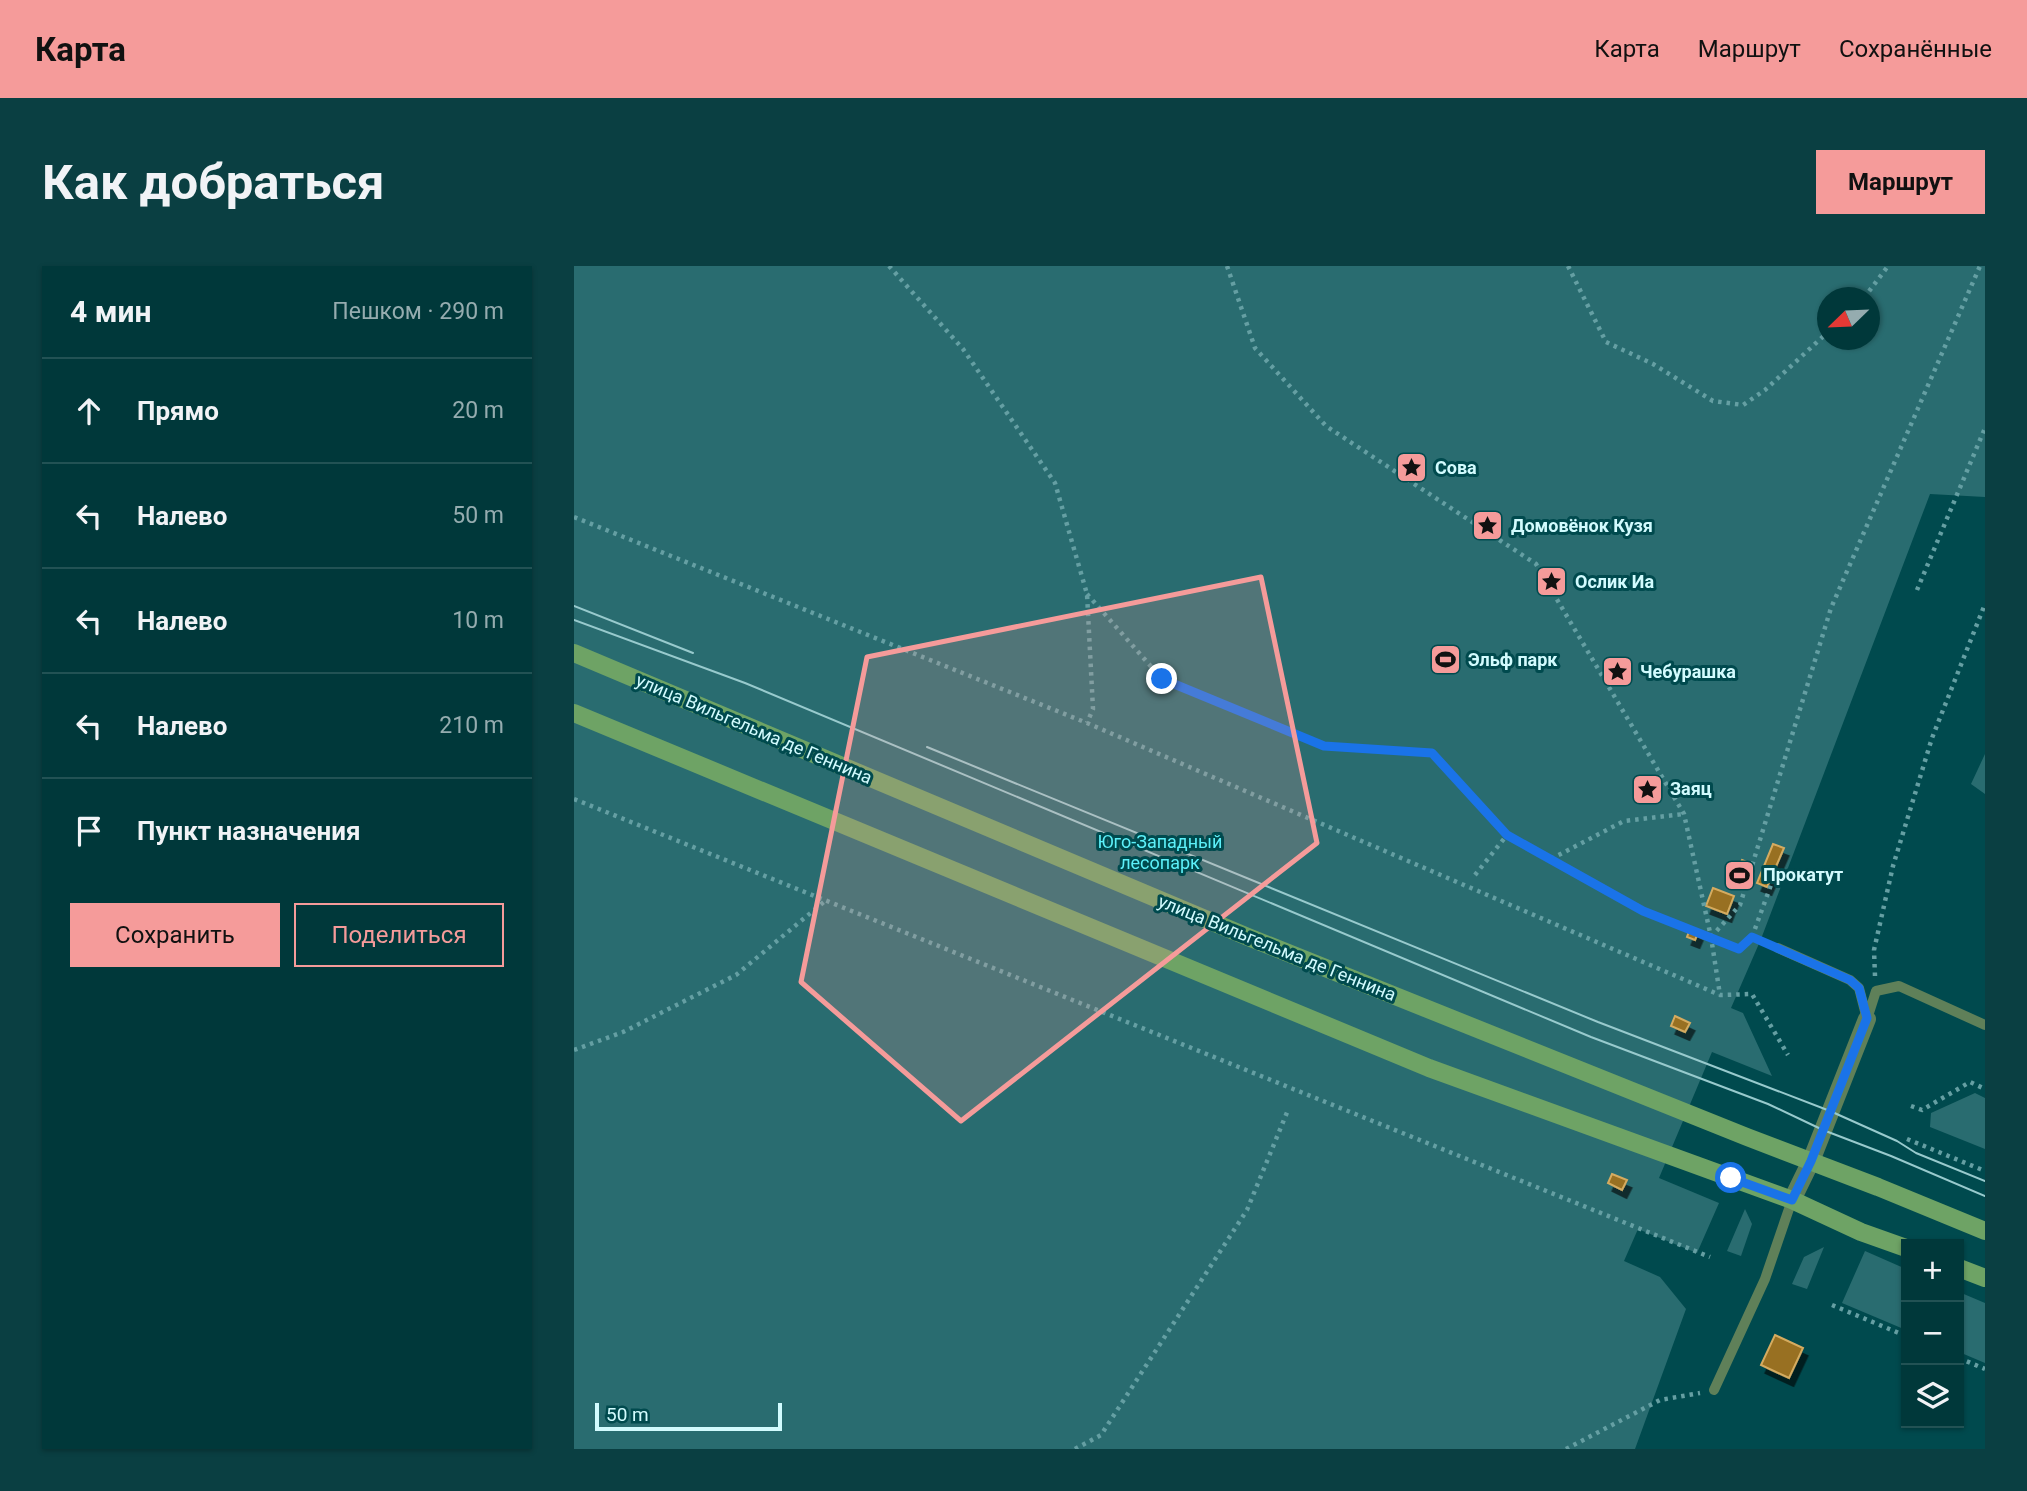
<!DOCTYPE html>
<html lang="ru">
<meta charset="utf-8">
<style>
:root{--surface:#00383a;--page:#0a3f42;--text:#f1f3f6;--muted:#95acaf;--line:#225254;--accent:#f59b9a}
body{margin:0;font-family:Roboto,sans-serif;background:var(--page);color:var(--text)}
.controls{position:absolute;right:21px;bottom:21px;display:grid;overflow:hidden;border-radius:0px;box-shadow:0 2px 5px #0004}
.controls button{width:63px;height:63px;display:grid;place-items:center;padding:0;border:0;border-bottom:2px solid var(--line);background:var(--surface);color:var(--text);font:35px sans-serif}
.compass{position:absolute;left:1243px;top:21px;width:63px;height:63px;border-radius:50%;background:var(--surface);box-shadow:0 2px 5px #0004;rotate:247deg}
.scale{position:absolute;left:21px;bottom:18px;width:187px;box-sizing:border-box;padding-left:7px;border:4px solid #d2fbfe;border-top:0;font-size:19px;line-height:24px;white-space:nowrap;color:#d2fbfe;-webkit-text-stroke:5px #004a4e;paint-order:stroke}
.stop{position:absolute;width:21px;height:21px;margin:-16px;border:5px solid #1a73e8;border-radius:50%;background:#fff}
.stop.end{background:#1a73e8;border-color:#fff;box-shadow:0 2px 7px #0008}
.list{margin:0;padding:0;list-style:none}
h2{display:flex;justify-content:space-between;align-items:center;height:91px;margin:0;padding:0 28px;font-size:30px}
h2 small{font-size:23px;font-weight:400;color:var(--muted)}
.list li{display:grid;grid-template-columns:46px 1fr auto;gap:21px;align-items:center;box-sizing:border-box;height:105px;padding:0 28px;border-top:2px solid var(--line)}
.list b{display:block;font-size:26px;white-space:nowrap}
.list em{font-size:23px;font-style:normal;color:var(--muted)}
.actions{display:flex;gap:14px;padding:21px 28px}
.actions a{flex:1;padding:16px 0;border:2px solid var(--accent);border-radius:0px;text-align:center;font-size:24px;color:var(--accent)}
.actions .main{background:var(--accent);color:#111}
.icon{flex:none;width:38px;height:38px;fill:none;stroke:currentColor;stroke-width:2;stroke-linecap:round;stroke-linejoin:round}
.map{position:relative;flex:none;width:1411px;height:1183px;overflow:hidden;border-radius:0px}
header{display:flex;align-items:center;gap:42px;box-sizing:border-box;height:98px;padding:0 35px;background:var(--accent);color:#111}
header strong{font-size:33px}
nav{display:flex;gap:38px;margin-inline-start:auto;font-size:24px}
.intro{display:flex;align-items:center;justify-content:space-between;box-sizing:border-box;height:168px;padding:0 42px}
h1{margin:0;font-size:49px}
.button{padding:18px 32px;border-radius:0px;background:var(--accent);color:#111;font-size:24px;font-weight:700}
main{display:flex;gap:42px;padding:0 42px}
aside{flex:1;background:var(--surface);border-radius:0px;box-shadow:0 2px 5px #0004}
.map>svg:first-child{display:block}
</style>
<header>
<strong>Карта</strong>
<nav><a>Карта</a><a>Маршрут</a><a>Сохранённые</a></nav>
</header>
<div class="intro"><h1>Как добраться</h1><a class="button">Маршрут</a></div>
<main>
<aside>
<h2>4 мин<small>Пешком · 290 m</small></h2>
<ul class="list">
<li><svg class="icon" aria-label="ahead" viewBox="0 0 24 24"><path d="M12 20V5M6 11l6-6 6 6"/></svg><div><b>Прямо</b></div><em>20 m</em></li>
<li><svg class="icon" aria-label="left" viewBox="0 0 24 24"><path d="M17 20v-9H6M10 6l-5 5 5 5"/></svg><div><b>Налево</b></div><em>50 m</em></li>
<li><svg class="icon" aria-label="left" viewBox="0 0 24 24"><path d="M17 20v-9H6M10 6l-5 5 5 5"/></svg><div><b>Налево</b></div><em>10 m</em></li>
<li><svg class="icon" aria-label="left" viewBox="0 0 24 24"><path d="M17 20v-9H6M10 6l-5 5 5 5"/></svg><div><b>Налево</b></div><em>210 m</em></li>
<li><svg class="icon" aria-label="arrive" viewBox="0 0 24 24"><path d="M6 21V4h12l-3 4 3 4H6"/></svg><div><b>Пункт назначения</b></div></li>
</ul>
<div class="actions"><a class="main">Сохранить</a><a>Поделиться</a></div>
</aside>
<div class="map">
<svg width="1411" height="1183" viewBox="0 0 1411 1183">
<defs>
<filter id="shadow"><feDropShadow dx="4.5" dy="8" stdDeviation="0" flood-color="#0009"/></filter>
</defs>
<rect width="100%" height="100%" fill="#004a4e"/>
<!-- green -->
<path fill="#296c70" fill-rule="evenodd" d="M 0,0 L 1411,0 L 1411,231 L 1356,228 L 1187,673 L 1157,742 L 1169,747 L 1198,810 L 1138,786 L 1085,912 L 1145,937 L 1123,987 L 1064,963 L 1050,995 L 1086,1011 L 1112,1043 L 1061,1183 L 0,1183 ZM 1254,32 L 1296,32 L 1296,74 L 1254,74 Z
M 1411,488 L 1411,528 L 1397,518 Z
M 1401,827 L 1411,832 L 1411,883 L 1356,861 L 1357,847 Z
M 1171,943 L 1178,958 L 1167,990 L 1153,985 Z
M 1250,981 L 1233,1023 L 1218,1018 L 1230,991 Z
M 1291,985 L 1332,1003 L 1332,1064 L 1268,1037 Z
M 1385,1026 L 1411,1037 L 1411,1097 L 1385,1086 Z"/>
<!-- building -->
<path fill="#987020" stroke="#d5ab60" stroke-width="2" filter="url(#shadow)" d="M 1199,578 L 1210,582 L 1193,621 L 1183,617 Z
M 1168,594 L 1175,597 L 1169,614 L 1161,611 Z
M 1139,622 L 1160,630 L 1153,648 L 1132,640 Z
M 1116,663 L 1124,667 L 1121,674 L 1113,671 Z
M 1101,750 L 1116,757 L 1111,766 L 1097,760 Z
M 1038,908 L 1053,914 L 1048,924 L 1034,917 Z
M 1201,1069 L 1229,1082 L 1215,1112 L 1187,1099 Z"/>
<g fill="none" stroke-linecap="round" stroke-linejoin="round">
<!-- path -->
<path stroke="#659fa3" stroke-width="4.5" stroke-dasharray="3.5 5" stroke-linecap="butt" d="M 315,0 L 389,83 L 481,217 L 513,328 L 519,443 L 513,457
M 653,0 L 681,82 L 752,160 L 962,298 L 1110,548 L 1137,671 L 1146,729
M 994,0 L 1032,76 L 1079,98 L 1139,135 L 1169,139 L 1191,124 L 1254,66
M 1290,32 L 1314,0
M 0,251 L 513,457 L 1146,729 L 1178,728 L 1214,789
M 1343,324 L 1411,162
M 513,328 L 588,413 L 750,480 L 858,487 L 933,569 L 1068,645 L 1165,683 L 1178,671 L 1189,676
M 0,533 L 1136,991
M 977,593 L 1050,555 L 1110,548
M 901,609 L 933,569
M 1137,671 L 1166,639 L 1257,342 L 1406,0
M 1178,671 L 1201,608
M 1301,710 L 1300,684 L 1319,600 L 1358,472 L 1411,338
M 0,784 L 49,766 L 162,709 L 251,635
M 1337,840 L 1348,844 L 1396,816 L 1411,823
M 1333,873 L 1411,905
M 1258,1039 L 1332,1070
M 1385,1092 L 1411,1103
M 501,1183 L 527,1169 L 673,944 L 714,844
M 992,1183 L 1086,1134 L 1126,1127"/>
<!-- lane -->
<path stroke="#5f8059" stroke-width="10" d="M 1204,682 L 1276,714 L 1285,722 L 1293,753
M 1293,753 L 1302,725 L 1325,720 L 1411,759
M 1140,1124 L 1191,1013 L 1218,934"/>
<!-- street -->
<path stroke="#5f8059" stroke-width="18" d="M 1218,934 L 1237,895 L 1293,753"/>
<!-- secondary -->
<path stroke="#6ea365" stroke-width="18" d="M 0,387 L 674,671 L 1173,871 L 1304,921 L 1411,965
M 0,447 L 855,802 L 1218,934 L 1287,966 L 1332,982
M 1385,1002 L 1411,1012"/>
<!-- tram -->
<path stroke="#98cacd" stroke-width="2" d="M 0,340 L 119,387
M 0,354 L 171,417 L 1017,771 L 1194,838 L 1249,864 L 1317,890 L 1411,930
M 353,481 L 1024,756 L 1256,845 L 1323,875 L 1342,887 L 1411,915"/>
</g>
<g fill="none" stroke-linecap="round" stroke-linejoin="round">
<!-- route -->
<path stroke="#1a73e8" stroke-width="9" d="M 588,413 L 750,480 L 858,487 L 933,569 L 1069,645 L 1165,683 L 1178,671 L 1276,714 L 1285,722 L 1293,752 L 1237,895 L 1218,934 L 1157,912"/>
</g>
<!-- marked area -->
<path fill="#f59b9a" fill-opacity="0.2" stroke="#f59b9a" stroke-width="5" stroke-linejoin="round" d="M 687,311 L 743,577 L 387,855 L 227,716 L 293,391 Z"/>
<!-- icons -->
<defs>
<symbol id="sight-square" viewBox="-11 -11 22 22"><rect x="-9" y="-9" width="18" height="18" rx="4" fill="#f59b9a" stroke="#004a4e"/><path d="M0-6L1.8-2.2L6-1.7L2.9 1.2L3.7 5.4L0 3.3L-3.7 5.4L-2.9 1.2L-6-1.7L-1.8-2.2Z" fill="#111"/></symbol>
<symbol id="stadium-square" viewBox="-11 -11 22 22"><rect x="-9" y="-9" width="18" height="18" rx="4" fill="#f59b9a" stroke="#004a4e"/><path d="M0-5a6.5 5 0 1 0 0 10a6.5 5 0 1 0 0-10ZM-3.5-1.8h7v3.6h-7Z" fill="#111"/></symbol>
</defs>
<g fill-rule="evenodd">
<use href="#sight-square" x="820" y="184" width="35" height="35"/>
<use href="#sight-square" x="896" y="242" width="35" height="35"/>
<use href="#sight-square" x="960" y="298" width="35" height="35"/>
<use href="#stadium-square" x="854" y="376" width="35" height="35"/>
<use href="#sight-square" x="1026" y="388" width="35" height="35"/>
<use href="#sight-square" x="1056" y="506" width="35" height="35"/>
<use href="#stadium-square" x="1148" y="592" width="35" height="35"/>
</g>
<g text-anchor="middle" stroke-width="6" stroke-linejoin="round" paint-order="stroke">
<!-- poi labels -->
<g font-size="18" font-weight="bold" fill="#d2fbfe" stroke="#004a4e" text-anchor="start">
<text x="861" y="208">Сова</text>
<text x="937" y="266">Домовёнок Кузя</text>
<text x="1001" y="322">Ослик Иа</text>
<text x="894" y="400">Эльф парк</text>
<text x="1066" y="412">Чебурашка</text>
<text x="1096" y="529">Заяц</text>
<text x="1189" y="615">Прокатут</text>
</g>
<!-- street labels -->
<g font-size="18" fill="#d2fbfe" stroke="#004a4e">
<text transform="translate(180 463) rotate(23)" y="6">улица Вильгельма де Геннина</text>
<text transform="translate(703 682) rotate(22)" y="6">улица Вильгельма де Геннина</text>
</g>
<!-- park labels -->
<g font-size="18" fill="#5cf0f9" stroke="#004a4e">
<text x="586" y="582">Юго-Западный<tspan x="586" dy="21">лесопарк</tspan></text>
</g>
</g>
</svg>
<div class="controls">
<button>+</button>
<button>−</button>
<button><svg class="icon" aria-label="layers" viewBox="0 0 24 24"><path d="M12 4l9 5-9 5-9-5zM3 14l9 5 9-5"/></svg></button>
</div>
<svg class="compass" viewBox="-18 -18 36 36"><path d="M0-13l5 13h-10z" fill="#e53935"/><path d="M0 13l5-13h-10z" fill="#95acaf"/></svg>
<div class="scale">50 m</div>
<div class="stop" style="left:1157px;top:912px"></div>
<div class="stop end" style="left:588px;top:413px"></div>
</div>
</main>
